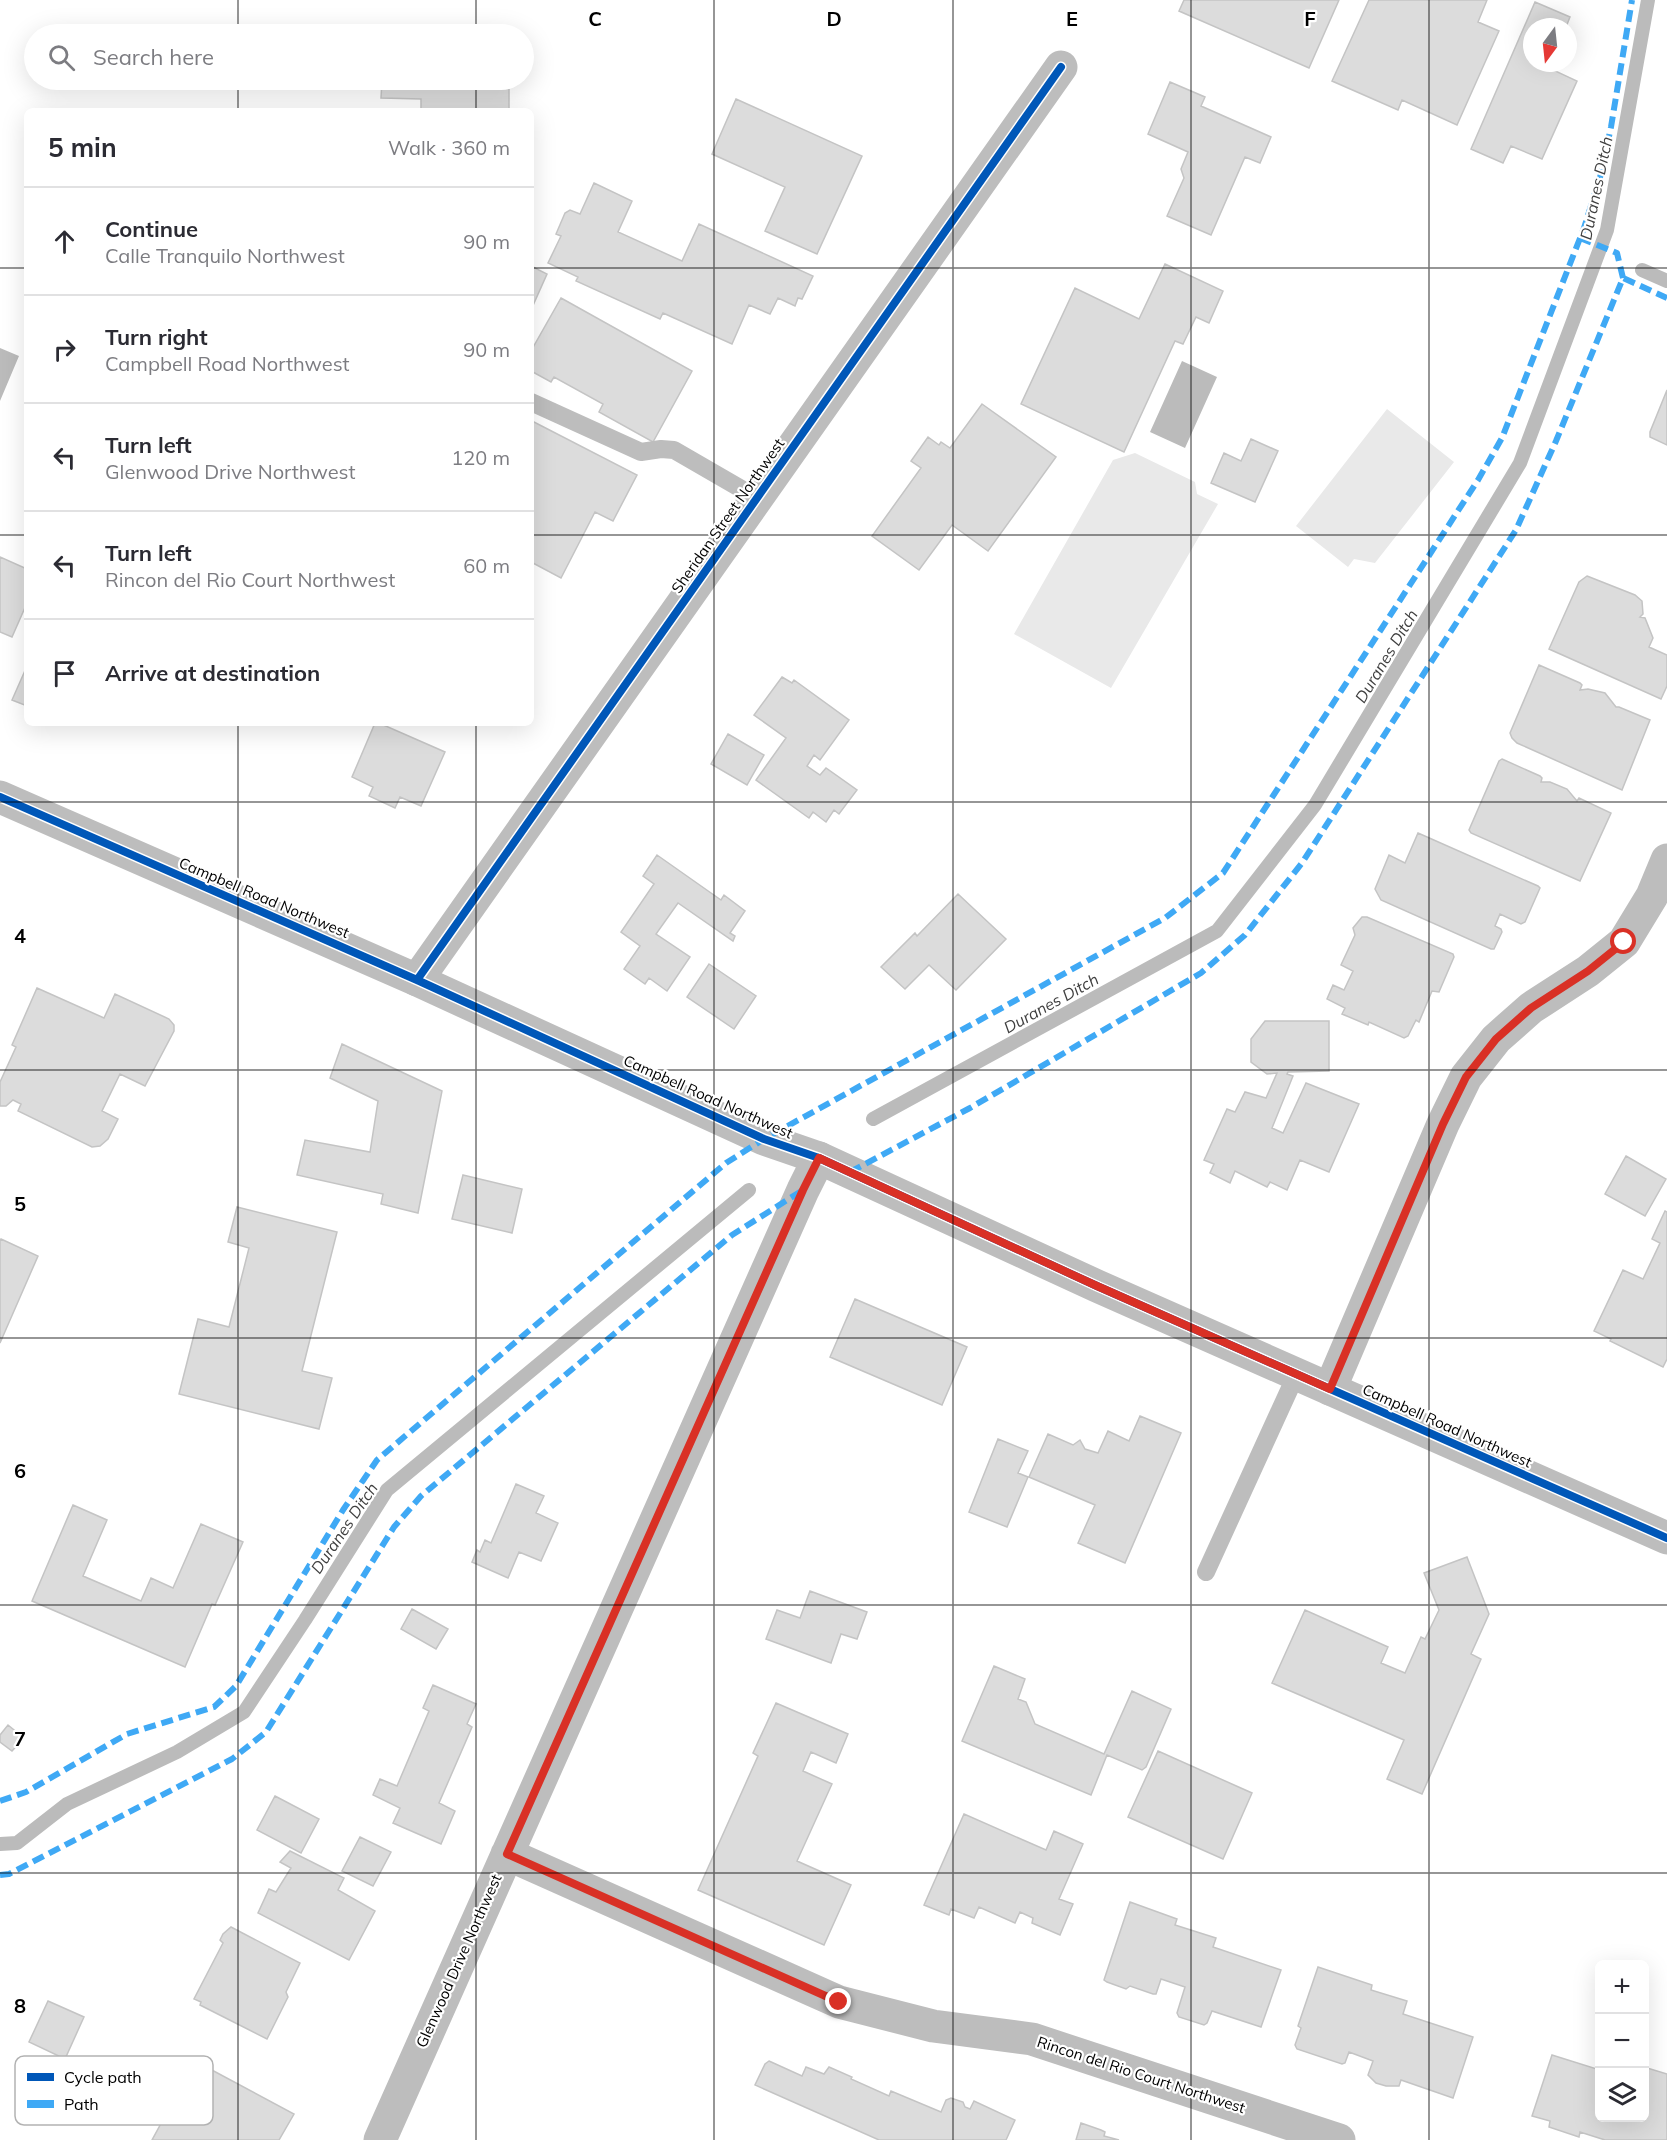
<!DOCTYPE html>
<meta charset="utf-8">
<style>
:root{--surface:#fff;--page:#f2f2f3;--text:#2b2b33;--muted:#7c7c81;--line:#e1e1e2}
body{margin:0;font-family:Mulish,sans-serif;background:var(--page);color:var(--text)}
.controls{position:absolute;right:18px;bottom:18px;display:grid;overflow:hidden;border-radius:9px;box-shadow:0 6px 24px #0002}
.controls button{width:54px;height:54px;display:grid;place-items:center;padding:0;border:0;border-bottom:2px solid var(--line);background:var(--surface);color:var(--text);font:30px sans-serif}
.compass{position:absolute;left:1523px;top:18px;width:54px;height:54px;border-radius:50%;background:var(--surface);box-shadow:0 6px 24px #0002;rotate:195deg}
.stop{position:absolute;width:18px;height:18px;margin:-14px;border:4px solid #d93025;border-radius:50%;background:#fff}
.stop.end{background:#d93025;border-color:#fff;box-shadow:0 2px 6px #0008}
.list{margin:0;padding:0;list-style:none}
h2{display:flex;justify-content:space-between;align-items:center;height:78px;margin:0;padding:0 24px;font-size:26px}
h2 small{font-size:20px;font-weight:400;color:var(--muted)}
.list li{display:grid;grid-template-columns:39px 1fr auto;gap:18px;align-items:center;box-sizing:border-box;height:108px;padding:0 24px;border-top:2px solid var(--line)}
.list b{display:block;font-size:22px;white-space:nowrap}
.list p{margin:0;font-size:20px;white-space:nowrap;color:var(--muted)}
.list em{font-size:20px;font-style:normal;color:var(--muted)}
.icon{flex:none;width:33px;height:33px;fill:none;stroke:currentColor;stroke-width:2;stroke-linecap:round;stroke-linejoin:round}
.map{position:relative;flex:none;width:1667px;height:2140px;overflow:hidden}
.search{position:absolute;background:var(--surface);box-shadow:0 6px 24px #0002;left:24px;top:24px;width:510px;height:66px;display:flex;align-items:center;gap:15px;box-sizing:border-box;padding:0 21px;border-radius:33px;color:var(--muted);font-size:22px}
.panel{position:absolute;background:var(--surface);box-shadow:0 6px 24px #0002;left:24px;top:108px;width:510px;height:618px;border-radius:9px}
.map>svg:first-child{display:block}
</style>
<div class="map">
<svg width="1667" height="2140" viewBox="0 0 1667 2140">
<rect width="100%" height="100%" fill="#fff"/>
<!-- green -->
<path fill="#e9e9e9" d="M 1387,409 L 1454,462 L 1375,563 L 1354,559 L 1348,567 L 1296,526 Z
M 1135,453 L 1195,482 L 1197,494 L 1218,504 L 1111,688 L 1014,634 L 1113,460 Z"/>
<!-- water -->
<path fill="#bbb" d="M 0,348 L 19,356 L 0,401 Z
M 1182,361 L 1217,377 L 1185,448 L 1150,432 Z"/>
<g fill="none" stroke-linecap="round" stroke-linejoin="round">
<!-- stream -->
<path stroke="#bbb" stroke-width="14" d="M 1642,270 L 1667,281
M 873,1119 L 1217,931 L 1315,805 L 1520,463 L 1607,230 L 1648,0
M 0,1844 L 17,1843 L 67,1804 L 177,1752 L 244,1712 L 305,1620 L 387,1490 L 749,1190"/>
</g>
<!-- building -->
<path fill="#dcdcdc" stroke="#c4c4c4" stroke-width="1.5" d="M 1184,0 L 1339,0 L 1309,68 L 1179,11 Z
M 1369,0 L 1487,0 L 1478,22 L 1499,31 L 1457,125 L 1402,100 L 1398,110 L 1332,81 Z
M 1535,2 L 1570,17 L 1566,27 L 1532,27 L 1532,63 L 1557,63 L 1553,70 L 1577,81 L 1542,159 L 1511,146 L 1503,163 L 1471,149 Z
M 382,80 L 509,80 L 509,111 L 421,111 L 421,99 L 381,98 Z
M 1170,82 L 1205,97 L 1201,106 L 1271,137 L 1260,163 L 1245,157 L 1211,235 L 1167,216 L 1184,178 L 1181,169 L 1188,152 L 1148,134 Z
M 736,99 L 862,156 L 817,254 L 765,231 L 785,187 L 712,154 Z
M 594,183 L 632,201 L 618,232 L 682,261 L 699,224 L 813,276 L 802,299 L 798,298 L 795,306 L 778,298 L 770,314 L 749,305 L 732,344 L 663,313 L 660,319 L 576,281 L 578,277 L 548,263 L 561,236 L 556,234 L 565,213 L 570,210 L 580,214 Z
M 1165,264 L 1223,291 L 1209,323 L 1196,317 L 1183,344 L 1175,341 L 1124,452 L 1021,404 L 1075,288 L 1139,319 Z
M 531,266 L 547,274 L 531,310 Z
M 561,298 L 692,371 L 653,442 L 599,412 L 603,404 L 554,377 L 551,382 L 531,371 L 531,351 Z
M 1667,390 L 1667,445 L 1650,437 L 1650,432 Z
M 982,404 L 1056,457 L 988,551 L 952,525 L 919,570 L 872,536 L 921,468 L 911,461 L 928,437 L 939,445 L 941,442 L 950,448 Z
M 532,421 L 637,475 L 613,521 L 595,512 L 561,578 L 531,562 Z
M 1251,439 L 1278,451 L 1255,502 L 1211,483 L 1224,453 L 1241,461 Z
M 0,557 L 27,569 L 27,603 L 12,637 L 0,632 Z
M 1587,576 L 1635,595 L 1642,601 L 1643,614 L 1640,617 L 1645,618 L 1653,638 L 1649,647 L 1667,655 L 1667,686 L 1661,699 L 1549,649 L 1579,582 Z
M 1539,665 L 1580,683 L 1582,685 L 1580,690 L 1588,689 L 1605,693 L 1616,707 L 1619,707 L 1650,720 L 1622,790 L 1517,743 L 1512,738 L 1510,733 Z
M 27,666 L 27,706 L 12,700 Z
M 782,677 L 792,683 L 794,680 L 849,720 L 820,760 L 814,755 L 807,766 L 820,775 L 826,768 L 857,790 L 839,814 L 834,810 L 826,822 L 813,812 L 809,818 L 756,780 L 786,738 L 754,715 Z
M 375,723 L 379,723 L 445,752 L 421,806 L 400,797 L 395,808 L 369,796 L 373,787 L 352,777 Z
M 728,734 L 764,755 L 747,785 L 711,764 Z
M 1502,759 L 1540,776 L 1542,778 L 1541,782 L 1550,782 L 1567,789 L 1577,801 L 1579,798 L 1611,813 L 1580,881 L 1471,833 L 1469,830 L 1499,761 Z
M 1418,833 L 1538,886 L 1540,888 L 1525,922 L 1521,924 L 1500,914 L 1495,926 L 1501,929 L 1502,932 L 1494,949 L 1491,949 L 1381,900 L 1375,889 L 1389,855 L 1405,863 Z
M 657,855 L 721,900 L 724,895 L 745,911 L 730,933 L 735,936 L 733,941 L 678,903 L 656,934 L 690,957 L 667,991 L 649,978 L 645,984 L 624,969 L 640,946 L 621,932 L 654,884 L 643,876 Z
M 958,894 L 1006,939 L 956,990 L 929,965 L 905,989 L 881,967 L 915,933 L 917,936 Z
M 1362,917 L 1367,917 L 1453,954 L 1454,957 L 1439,992 L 1432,991 L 1419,1022 L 1416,1020 L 1408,1036 L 1404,1038 L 1369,1022 L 1368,1025 L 1342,1014 L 1345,1008 L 1327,999 L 1333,985 L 1344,990 L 1353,971 L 1341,965 L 1355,935 L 1353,928 Z
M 709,964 L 756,996 L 734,1029 L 687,997 Z
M 37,988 L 104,1018 L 115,994 L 169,1019 L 174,1025 L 174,1031 L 145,1086 L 120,1074 L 102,1111 L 118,1119 L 108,1139 L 100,1146 L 92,1147 L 18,1111 L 21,1104 L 13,1100 L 6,1106 L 0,1106 L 0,1082 L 16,1047 L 12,1045 Z
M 1265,1021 L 1329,1021 L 1329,1071 L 1288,1072 L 1287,1074 L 1293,1076 L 1272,1128 L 1283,1133 L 1306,1083 L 1359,1104 L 1329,1172 L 1300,1160 L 1287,1190 L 1270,1182 L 1267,1187 L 1235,1171 L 1230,1183 L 1210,1173 L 1214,1164 L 1204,1160 L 1227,1109 L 1235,1112 L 1245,1092 L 1266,1098 L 1277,1073 L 1267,1074 L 1251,1062 L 1251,1039 Z
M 342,1044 L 442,1091 L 418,1213 L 381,1204 L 383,1194 L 297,1175 L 305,1140 L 370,1152 L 378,1101 L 330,1078 Z
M 1626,1156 L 1666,1179 L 1645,1216 L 1605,1194 Z
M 463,1175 L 522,1189 L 512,1233 L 452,1219 Z
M 237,1207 L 337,1232 L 302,1371 L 332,1378 L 319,1429 L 179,1394 L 198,1319 L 229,1327 L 249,1248 L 228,1242 Z
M 1665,1211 L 1667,1212 L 1667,1359 L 1663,1367 L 1610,1341 L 1611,1339 L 1594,1331 L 1623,1270 L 1643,1279 L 1660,1243 L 1652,1239 Z
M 1,1239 L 38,1256 L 0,1343 L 0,1241 Z
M 855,1299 L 967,1347 L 942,1405 L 830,1357 Z
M 1140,1416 L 1181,1433 L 1125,1563 L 1078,1543 L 1095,1505 L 1029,1477 L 1048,1434 L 1073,1445 L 1080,1440 L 1085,1449 L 1098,1453 L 1108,1431 L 1129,1441 Z
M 998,1439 L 1028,1451 L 1018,1473 L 1028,1477 L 1007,1527 L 969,1512 Z
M 516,1484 L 544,1496 L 536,1513 L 558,1523 L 541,1561 L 519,1552 L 508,1578 L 472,1562 L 477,1550 L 480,1552 L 485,1540 L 491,1543 Z
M 73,1505 L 107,1520 L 83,1576 L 141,1601 L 151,1578 L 173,1588 L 201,1524 L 243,1542 L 215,1605 L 212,1604 L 185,1667 L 32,1601 Z
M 1467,1557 L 1489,1614 L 1471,1654 L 1481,1659 L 1422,1794 L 1387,1779 L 1404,1740 L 1272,1683 L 1305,1610 L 1388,1647 L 1381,1663 L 1405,1673 L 1421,1637 L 1425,1639 L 1439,1610 L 1424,1573 Z
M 810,1591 L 867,1612 L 857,1639 L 841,1634 L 831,1663 L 766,1639 L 777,1610 L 800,1618 Z
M 412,1609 L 448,1629 L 436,1649 L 401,1629 Z
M 994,1666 L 1025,1679 L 1018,1699 L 1026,1702 L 1035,1724 L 1104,1754 L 1132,1691 L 1171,1709 L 1146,1767 L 1142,1770 L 1107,1755 L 1091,1795 L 962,1741 Z
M 433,1685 L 476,1704 L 467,1724 L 472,1727 L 439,1803 L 455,1811 L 441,1844 L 393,1823 L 400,1808 L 373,1795 L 380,1779 L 397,1786 L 429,1711 L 423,1708 Z
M 776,1703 L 848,1734 L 836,1763 L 811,1752 L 803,1771 L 832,1784 L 797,1861 L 851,1885 L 824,1945 L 698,1890 L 758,1756 L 753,1753 Z
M 8,1725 L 24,1738 L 12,1751 L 0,1742 L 0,1735 Z
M 1158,1751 L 1252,1793 L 1223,1859 L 1128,1817 Z
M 275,1796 L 319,1819 L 301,1853 L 257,1830 Z
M 964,1814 L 1046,1850 L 1054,1831 L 1083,1844 L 1059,1899 L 1073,1904 L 1060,1935 L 1032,1923 L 1033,1918 L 1020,1912 L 1015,1923 L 979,1907 L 974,1918 L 951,1909 L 949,1915 L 924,1905 Z
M 360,1837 L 391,1852 L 373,1886 L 342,1871 Z
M 290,1851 L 344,1878 L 338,1890 L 375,1911 L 349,1960 L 258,1913 L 269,1889 L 276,1892 L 291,1868 L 280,1862 Z
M 1130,1902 L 1177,1919 L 1175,1925 L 1216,1938 L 1213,1947 L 1281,1970 L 1261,2027 L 1212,2011 L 1207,2023 L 1204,2025 L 1179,2017 L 1177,2013 L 1185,1987 L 1161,1979 L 1156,1994 L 1153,1994 L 1130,1986 L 1126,1989 L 1107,1982 L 1104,1980 Z
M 231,1927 L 300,1963 L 286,1992 L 288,1997 L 267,2039 L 200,2005 L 201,2002 L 194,1999 L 223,1943 L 220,1940 L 223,1934 Z
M 1318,1967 L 1372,1985 L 1371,1990 L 1407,2001 L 1403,2014 L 1473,2037 L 1453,2098 L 1401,2080 L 1399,2086 L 1386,2086 L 1376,2083 L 1368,2075 L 1373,2061 L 1349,2052 L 1345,2063 L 1342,2064 L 1297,2049 L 1295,2045 L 1301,2028 L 1298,2026 Z
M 48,2001 L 84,2017 L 65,2059 L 29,2042 Z
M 1552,2055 L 1600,2070 L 1600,2118 L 1644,2118 L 1644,2067 L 1667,2074 L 1667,2140 L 1605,2140 L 1580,2132 L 1579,2137 L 1549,2127 L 1550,2121 L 1532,2116 Z
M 195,2061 L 294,2114 L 279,2140 L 152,2140 Z
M 769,2061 L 802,2076 L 806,2067 L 824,2074 L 829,2067 L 852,2077 L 851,2079 L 889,2096 L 891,2091 L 941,2112 L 946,2100 L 951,2098 L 963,2102 L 965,2107 L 970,2109 L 974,2101 L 1015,2120 L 1006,2140 L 879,2140 L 755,2085 L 765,2064 Z
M 1081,2123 L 1101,2130 L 1105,2132 L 1104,2136 L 1119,2140 L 1076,2140 Z"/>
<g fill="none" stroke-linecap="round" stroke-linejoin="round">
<!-- service -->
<path stroke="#bdbdbd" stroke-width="18" d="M 531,402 L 641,452 L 661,449 L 674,450 L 757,498
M 1206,1572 L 1296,1375"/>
<!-- minor -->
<path stroke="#bdbdbd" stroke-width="33" d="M 417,980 L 1061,67
M 1330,1389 L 1443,1124 L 1466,1077 L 1496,1039 L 1531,1008 L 1588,971 L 1624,942 L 1652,896 L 1667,860
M 507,1854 L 839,2002 L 933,2026 L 1032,2039 L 1339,2140
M 380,2140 L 803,1190 L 819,1158"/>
<!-- tertiary -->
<path stroke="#bdbdbd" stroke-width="33" d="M 0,797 L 417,980 L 764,1139 L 819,1158 L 1097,1286 L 1667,1538"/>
<!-- quiet -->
<path stroke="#3fa9f5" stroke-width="6" stroke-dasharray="12 6" stroke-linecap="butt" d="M 1580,238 L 1617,253 L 1623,278
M 850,1172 L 970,1108 L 1201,973 L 1245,935 L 1302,863 L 1516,530 L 1556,441 L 1623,278 L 1667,298
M 0,1801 L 26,1792 L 127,1734 L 214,1707 L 236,1686 L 343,1510 L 377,1460 L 726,1163 L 764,1139 L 1165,918 L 1223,873 L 1478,480 L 1502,438 L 1584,228 L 1601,174 L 1611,127 L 1632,0
M 0,1875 L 9,1874 L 232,1759 L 266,1732 L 394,1527 L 421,1496 L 732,1235 L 803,1190"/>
<defs>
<path id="cycleway" d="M 0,797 L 417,980 L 764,1139 L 819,1158 L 1097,1286 L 1667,1538
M 417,980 L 1061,67"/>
</defs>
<!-- cycleway casing -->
<use href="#cycleway" stroke="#fff" stroke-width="11"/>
<!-- cycleway -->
<use href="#cycleway" stroke="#0057b8" stroke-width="8"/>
</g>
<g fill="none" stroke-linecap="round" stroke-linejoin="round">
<!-- route -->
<path stroke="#d93025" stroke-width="8" d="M 839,2002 L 507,1854 L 803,1190 L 819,1158 L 1097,1286 L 1330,1389 L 1443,1124 L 1466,1077 L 1496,1039 L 1531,1008 L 1588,971 L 1624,942"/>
</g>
<!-- grid -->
<path fill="none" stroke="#000" stroke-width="1.5" stroke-opacity="0.55" d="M 238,0 L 238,34M 476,0 L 476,34M 714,0 L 714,2140M 953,0 L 953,2140M 1191,0 L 1191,2140M 1429,0 L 1429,2140M 238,80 L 238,111M 476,80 L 476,111M 0,268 L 27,268M 531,268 L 1667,268M 0,535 L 27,535M 531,535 L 1667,535M 238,723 L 238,2140M 476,723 L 476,2140M 0,802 L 1667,802M 0,1070 L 1667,1070M 0,1338 L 1667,1338M 0,1605 L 1667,1605M 0,1873 L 1667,1873"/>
<g text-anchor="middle" stroke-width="4.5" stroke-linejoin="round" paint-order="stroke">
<!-- street labels -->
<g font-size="15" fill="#000" stroke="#fff">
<text transform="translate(728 516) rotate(-55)" y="5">Sheridan Street Northwest</text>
<text transform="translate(264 898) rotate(23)" y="5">Campbell Road Northwest</text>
<text transform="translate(708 1097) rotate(24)" y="5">Campbell Road Northwest</text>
<text transform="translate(1447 1426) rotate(24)" y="5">Campbell Road Northwest</text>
<text transform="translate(459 1961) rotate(-66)" y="5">Glenwood Drive Northwest</text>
<text transform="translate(1141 2075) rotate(18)" y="5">Rincon del Rio Court Northwest</text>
</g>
<!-- water labels -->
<g font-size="16" font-style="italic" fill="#3f3f3f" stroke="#fff">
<text transform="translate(1596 188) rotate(-78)" y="6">Duranes Ditch</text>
<text transform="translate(1386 656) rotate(-59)" y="6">Duranes Ditch</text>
<text transform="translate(1051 1003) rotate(-29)" y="6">Duranes Ditch</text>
<text transform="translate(344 1528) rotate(-56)" y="6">Duranes Ditch</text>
</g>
</g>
<!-- legend -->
<rect x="15" y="2056" width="198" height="69" rx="9" fill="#fff" stroke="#b2b2b2" stroke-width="1.5"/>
<rect x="27" y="2073" width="27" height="8" fill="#0057b8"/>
<rect x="27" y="2100" width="27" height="8" fill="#3fa9f5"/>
<g font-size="16" fill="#000">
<text x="64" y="2083">Cycle path</text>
<text x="64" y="2110">Path</text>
</g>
<g font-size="20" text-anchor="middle" font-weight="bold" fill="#000" stroke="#fff" stroke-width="4.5" stroke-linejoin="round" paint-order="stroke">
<text x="595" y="26">C</text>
<text x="834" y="26">D</text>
<text x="1072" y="26">E</text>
<text x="1310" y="26">F</text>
<text x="20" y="943">4</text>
<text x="20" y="1211">5</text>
<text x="20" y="1478">6</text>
<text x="20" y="1746">7</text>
<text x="20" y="2013">8</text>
</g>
</svg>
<div class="controls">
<button>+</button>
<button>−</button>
<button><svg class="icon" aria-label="layers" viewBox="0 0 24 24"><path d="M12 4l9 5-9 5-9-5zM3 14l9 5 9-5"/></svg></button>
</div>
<svg class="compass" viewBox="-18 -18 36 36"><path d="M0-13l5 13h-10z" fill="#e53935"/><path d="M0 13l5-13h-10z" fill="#7c7c81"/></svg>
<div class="stop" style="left:1624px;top:942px"></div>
<div class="stop end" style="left:839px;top:2002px"></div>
<div class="search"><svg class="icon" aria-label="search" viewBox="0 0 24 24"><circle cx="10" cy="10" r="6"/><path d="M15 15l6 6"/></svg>Search here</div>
<section class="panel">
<h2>5 min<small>Walk · 360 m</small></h2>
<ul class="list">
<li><svg class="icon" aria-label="ahead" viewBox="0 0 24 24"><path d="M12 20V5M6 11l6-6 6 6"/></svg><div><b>Continue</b><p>Calle Tranquilo Northwest</p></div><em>90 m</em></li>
<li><svg class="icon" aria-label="right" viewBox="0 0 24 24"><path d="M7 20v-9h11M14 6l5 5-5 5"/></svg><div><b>Turn right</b><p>Campbell Road Northwest</p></div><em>90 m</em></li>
<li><svg class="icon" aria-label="left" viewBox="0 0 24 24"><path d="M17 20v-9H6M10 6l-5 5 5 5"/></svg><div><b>Turn left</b><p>Glenwood Drive Northwest</p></div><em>120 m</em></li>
<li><svg class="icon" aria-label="left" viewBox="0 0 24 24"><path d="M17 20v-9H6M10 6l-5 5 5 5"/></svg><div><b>Turn left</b><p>Rincon del Rio Court Northwest</p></div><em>60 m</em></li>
<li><svg class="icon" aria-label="arrive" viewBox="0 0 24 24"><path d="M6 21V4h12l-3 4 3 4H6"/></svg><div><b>Arrive at destination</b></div></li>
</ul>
</section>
</div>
